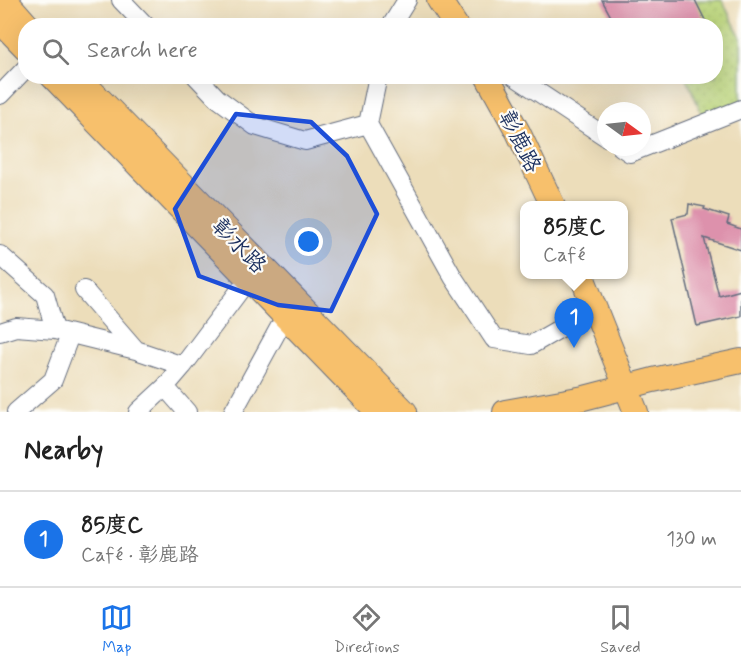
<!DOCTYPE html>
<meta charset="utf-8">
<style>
:root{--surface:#fff;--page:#f2f2f2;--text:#222;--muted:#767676;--line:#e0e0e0;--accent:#1a73e8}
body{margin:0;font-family:Mynerve,"LXGW WenKai TC",sans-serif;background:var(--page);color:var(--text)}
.compass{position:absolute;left:597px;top:102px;width:54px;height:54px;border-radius:50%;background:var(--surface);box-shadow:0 6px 24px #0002;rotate:105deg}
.you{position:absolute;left:309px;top:242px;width:21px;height:21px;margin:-15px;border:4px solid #fff;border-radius:50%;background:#1a73e8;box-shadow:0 0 0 9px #1a73e833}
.badge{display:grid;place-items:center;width:39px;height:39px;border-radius:50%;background:var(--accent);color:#fff;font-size:20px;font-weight:700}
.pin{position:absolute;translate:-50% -50px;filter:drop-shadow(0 2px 3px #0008)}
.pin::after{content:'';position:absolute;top:32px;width:21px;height:18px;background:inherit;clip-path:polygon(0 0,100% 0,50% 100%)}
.popup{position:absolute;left:520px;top:201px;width:108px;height:78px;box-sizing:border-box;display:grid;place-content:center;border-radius:12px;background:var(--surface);filter:drop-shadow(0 2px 4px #0005);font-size:20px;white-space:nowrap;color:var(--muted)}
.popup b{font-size:22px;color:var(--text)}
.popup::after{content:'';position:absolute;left:50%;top:100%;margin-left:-12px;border:12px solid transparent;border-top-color:var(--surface)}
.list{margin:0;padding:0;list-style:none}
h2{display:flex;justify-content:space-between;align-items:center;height:78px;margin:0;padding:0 24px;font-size:26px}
h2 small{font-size:20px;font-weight:400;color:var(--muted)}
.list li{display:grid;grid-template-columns:39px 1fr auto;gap:18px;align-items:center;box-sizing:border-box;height:96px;padding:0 24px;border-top:2px solid var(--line)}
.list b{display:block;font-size:22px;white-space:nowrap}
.list p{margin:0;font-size:20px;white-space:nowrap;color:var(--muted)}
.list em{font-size:20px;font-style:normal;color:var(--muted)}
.icon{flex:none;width:33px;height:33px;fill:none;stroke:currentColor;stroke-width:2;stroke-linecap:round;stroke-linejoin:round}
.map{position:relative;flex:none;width:741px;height:412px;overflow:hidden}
.search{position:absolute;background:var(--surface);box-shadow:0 6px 24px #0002;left:18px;right:18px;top:18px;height:66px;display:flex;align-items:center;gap:15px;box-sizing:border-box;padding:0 21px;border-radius:24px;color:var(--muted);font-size:22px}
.sheet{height:174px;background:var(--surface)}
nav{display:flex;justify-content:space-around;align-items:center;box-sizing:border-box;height:84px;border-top:2px solid var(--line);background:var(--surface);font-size:16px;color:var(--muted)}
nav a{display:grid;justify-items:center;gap:3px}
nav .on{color:var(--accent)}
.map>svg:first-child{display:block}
</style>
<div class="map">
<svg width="741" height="412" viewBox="0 0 741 412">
<defs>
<pattern id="garden-dots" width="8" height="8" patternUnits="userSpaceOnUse" patternTransform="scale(1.5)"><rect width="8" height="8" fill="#b9d379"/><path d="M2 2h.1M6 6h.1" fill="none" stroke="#9eb56b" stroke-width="1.8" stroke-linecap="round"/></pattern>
</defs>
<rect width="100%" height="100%" fill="#fdfcf7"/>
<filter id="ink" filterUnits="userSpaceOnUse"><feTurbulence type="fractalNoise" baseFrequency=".0167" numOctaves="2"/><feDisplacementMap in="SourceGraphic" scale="12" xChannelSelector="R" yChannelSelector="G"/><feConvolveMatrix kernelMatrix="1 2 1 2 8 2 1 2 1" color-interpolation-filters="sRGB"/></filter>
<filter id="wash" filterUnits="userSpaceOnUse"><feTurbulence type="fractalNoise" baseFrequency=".008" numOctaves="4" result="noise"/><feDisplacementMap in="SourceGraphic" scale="24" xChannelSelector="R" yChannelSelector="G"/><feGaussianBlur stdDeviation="1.35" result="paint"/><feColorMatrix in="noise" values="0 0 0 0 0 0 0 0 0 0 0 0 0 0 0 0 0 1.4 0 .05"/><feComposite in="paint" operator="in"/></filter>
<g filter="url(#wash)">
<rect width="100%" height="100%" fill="#ecddba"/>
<!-- garden -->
<path fill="url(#garden-dots)" stroke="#6a816c" stroke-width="1.5" d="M 685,0 L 722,0 L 741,38 L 741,107 L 706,123 L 686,77 L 716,76 L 716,26 L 699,25 Z"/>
<g id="blocks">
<!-- building -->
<path fill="#dd91ac" d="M 602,0 L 695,0 L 708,26 L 616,26 Z
M 689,204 L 705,207 L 704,209 L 729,217 L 727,224 L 741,229 L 741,250 L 704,238 L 719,296 L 741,290 L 741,316 L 697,326 L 672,218 L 688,214 Z"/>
</g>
</g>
<g filter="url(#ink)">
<use href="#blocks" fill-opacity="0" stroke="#646c7e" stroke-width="1.5"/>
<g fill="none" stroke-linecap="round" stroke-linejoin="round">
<defs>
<path id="minor" d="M 121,0 L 146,26
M 391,26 L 407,0
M 196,76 L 217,98 L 255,126 L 305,141 L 368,124
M 378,76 L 368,124 L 453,277 L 494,339 L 531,345 L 580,317
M 514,76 L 606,137
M 0,95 L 26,68
M 621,147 L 630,153 L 741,109
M 0,255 L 45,295 L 55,330
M 84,290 L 136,350
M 0,332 L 16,327 L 55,330 L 136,350 L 183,366
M 165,387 L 187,412
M 16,412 L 53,380 L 70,335
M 138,412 L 165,387 L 183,366 L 255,270
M 233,412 L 285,317"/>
<path id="major" d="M 5,0 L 28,26
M 439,0 L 456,26
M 0,21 L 26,48
M 52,76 L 378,412
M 77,76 L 405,412
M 487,76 L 518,132 L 553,206
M 581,274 L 636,412
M 505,412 L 584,398 L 653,380 L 741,361"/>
</defs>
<!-- minor casing -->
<use href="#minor" stroke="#646c7e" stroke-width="20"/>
<!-- major casing -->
<use href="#major" stroke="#646c7e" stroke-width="26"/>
<!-- minor -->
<use href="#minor" stroke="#fff" stroke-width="18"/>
<!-- major -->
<use href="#major" stroke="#f7c06c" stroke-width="24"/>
</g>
</g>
<!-- marked area -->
<path fill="#1d4ed8" fill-opacity="0.2" stroke="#1d4ed8" stroke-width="4.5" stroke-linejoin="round" d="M 236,114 L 311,122 L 347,156 L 377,214 L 331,311 L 278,305 L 199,276 L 175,209 Z"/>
<g text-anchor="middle" stroke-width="4.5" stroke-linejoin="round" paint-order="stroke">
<!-- street labels -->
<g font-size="22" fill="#1b2f5e" stroke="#fdfcf7">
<text transform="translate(521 141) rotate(63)" y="8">彰鹿路</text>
<text transform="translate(240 245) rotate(46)" y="8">彰水路</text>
</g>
</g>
</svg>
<svg class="compass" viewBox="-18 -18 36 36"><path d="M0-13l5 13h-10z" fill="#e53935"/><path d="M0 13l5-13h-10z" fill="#767676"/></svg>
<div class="you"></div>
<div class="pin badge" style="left:574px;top:348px">1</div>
<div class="popup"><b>85度C</b>Café</div>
<div class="search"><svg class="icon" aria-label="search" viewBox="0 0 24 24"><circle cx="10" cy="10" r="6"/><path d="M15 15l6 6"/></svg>Search here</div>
</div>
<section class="sheet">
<h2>Nearby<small></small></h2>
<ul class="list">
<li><span class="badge">1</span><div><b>85度C</b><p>Café · 彰鹿路</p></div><em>130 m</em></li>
</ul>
</section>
<nav>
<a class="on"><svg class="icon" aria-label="map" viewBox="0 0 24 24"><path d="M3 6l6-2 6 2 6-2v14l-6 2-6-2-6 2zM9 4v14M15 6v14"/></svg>Map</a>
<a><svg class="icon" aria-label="directions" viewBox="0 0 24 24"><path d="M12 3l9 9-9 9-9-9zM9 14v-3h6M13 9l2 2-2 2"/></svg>Directions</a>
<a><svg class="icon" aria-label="saved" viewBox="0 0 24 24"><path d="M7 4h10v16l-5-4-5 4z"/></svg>Saved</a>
</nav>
